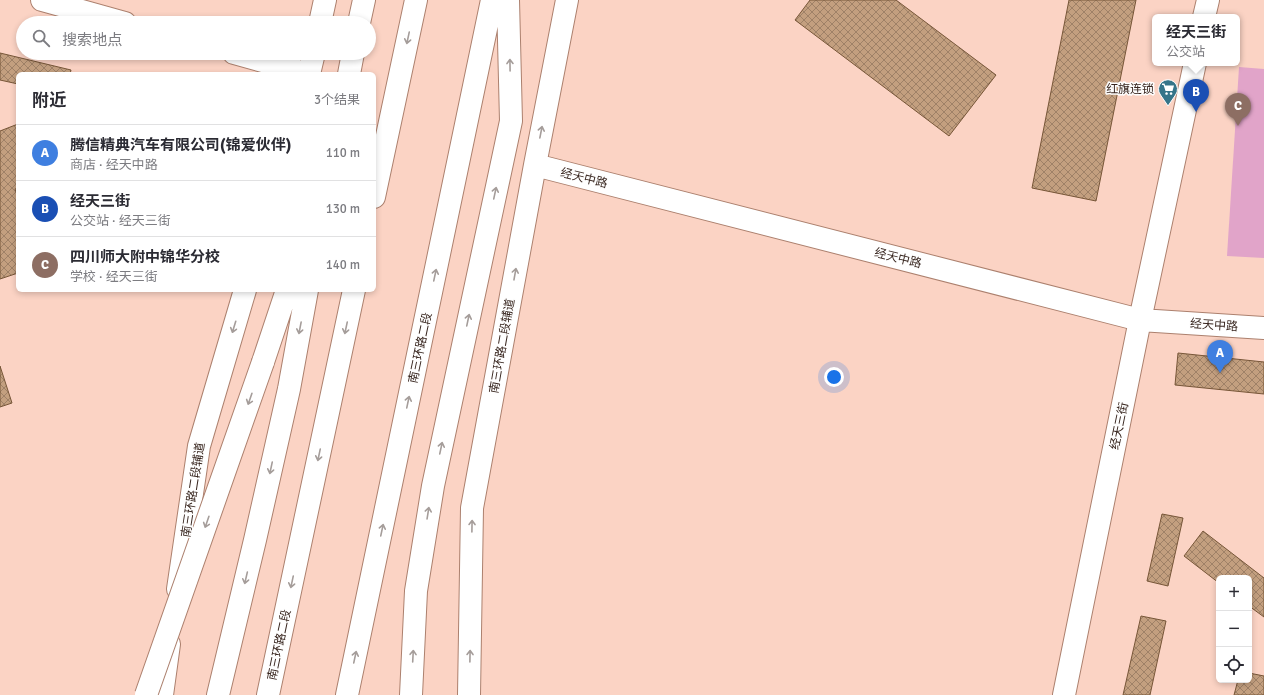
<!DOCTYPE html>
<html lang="zh">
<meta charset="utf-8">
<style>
:root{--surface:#fff;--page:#f2f2f3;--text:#2b2b33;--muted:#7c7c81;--line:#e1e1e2;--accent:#ea580c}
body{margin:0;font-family:Signika,"Noto Sans SC",sans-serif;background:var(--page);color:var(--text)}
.controls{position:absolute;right:12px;bottom:12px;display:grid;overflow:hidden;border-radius:6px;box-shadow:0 2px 6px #0003}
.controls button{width:36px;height:36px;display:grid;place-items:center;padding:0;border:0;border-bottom:1px solid var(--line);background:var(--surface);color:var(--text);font:20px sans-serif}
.you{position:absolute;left:834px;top:377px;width:14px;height:14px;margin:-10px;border:3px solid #fff;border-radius:50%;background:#1a73e8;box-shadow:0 0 0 6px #1a73e833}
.badge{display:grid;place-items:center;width:26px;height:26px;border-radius:50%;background:var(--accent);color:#fff;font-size:13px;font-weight:700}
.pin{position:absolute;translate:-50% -33px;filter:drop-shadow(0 1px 2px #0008)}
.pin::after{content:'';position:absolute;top:21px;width:14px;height:12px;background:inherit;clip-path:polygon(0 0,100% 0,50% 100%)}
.popup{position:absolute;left:1152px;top:14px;width:88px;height:52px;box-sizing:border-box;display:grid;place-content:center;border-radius:6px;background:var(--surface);filter:drop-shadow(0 1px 3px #0005);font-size:13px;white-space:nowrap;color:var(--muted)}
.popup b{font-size:15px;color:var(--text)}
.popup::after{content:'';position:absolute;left:50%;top:100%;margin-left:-8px;border:8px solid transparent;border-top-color:var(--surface)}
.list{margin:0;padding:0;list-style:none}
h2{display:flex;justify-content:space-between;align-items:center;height:52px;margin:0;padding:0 16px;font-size:17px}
h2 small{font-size:13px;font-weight:400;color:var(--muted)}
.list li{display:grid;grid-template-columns:26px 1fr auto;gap:12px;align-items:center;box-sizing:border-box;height:56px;padding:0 16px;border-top:1px solid var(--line)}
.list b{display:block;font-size:15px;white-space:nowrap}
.list p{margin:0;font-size:13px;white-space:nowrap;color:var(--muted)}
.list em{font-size:13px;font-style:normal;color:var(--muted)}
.icon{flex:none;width:22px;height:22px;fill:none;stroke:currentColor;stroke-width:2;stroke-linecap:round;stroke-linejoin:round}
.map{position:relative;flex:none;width:1264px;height:695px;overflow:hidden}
.search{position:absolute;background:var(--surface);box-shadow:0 2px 6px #0003;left:16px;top:16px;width:360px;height:44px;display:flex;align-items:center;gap:10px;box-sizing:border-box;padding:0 14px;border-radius:22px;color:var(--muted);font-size:15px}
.panel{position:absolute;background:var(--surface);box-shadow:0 2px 6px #0003;left:16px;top:72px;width:360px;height:220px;border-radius:6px}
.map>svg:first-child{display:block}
</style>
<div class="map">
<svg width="1264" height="695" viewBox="0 0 1264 695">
<defs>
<pattern id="building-cross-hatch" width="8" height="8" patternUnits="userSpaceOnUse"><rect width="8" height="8" fill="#c39f7f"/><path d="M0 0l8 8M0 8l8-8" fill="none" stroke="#9f8167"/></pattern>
</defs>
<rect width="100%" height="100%" fill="#fbd3c4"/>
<!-- green -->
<path fill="#e1a4c9" d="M 1239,67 L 1264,69 L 1264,258 L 1227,256 Z"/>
<!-- building -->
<path fill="url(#building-cross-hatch)" stroke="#775638" d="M 810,0 L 896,0 L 996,75 L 949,136 L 795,20 Z
M 1069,0 L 1136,0 L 1096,201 L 1032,188 Z
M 0,53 L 71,70 L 70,74 L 18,74 L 18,84 L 0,80 Z
M 18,124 L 18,188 L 15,189 L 18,197 L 18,273 L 0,279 L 0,131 Z
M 1178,353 L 1264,362 L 1264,394 L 1175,385 Z
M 0,366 L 12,403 L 0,407 Z
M 1162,514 L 1183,518 L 1168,586 L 1147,581 Z
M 1203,531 L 1264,578 L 1264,617 L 1249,606 L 1249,578 L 1219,578 L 1219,583 L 1184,556 Z
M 1141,616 L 1166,621 L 1150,695 L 1123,695 Z
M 1249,673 L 1264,676 L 1264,695 L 1234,695 L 1238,680 L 1249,680 Z"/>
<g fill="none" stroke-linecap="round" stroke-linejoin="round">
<defs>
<path id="secondary" d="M 42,0 L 125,23
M 1204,17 L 1208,0
M 320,23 L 325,0
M 234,53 L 309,74
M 309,74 L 314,53
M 535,165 L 1140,320 L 1264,328
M 178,589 L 199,446 L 245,290
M 162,695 L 169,644
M 469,695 L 472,508 L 535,165 L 567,0
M 1064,695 L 1140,320 L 1195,63"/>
<path id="highway" d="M 359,23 L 364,0
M 349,74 L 353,53
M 374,197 L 416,0
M 263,362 L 287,290
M 218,695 L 255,540 L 289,389 L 307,290
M 268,695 L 354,290
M 347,695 L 492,0
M 411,695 L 416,591 L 433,486 L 511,121 L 508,0"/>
</defs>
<!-- secondary casing -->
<use href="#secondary" stroke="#ac806e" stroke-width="24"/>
<!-- highway casing -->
<use href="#highway" stroke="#ac806e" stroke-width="24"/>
<!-- secondary -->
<use href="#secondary" stroke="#fff" stroke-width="22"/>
<!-- highway -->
<use href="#highway" stroke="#fff" stroke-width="22"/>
<defs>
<path id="highway-bridge" d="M 146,695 L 263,362"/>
</defs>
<!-- highway-bridge casing -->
<use href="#highway-bridge" stroke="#ac806e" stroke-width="24" stroke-linecap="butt"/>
<!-- highway-bridge -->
<use href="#highway-bridge" stroke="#fff" stroke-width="22"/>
</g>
<!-- one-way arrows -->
<defs><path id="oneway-shaft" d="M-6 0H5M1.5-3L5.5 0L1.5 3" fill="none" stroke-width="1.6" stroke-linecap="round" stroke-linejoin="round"/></defs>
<g stroke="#a59d9a">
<use href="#oneway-shaft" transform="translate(408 38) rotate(102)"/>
<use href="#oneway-shaft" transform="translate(510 65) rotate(-91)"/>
<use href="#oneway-shaft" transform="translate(541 132) rotate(-79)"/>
<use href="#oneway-shaft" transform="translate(495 193) rotate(-78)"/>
<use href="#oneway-shaft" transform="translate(515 274) rotate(-80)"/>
<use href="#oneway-shaft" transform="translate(435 275) rotate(-78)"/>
<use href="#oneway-shaft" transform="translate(468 320) rotate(-78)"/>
<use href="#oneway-shaft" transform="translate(234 327) rotate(107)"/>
<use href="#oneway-shaft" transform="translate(300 328) rotate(101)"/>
<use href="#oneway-shaft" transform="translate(346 328) rotate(102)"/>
<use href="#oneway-shaft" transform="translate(250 399) rotate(109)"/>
<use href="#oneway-shaft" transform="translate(408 402) rotate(-78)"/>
<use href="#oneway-shaft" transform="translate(441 448) rotate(-78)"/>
<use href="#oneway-shaft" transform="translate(319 455) rotate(102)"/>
<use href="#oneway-shaft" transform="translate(271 468) rotate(102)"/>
<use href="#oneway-shaft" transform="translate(428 513) rotate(-81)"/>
<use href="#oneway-shaft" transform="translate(207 522) rotate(109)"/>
<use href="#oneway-shaft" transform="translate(472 526) rotate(-89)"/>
<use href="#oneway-shaft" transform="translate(382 530) rotate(-78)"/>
<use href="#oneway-shaft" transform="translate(246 578) rotate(103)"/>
<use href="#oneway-shaft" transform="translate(292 582) rotate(102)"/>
<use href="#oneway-shaft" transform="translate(413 656) rotate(-87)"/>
<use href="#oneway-shaft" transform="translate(470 656) rotate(-89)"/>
<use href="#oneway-shaft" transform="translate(355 657) rotate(-78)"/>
</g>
<!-- icons -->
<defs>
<symbol id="supermarket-pin" viewBox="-11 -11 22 30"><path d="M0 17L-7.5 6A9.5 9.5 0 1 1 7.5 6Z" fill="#357489" stroke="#fefefe"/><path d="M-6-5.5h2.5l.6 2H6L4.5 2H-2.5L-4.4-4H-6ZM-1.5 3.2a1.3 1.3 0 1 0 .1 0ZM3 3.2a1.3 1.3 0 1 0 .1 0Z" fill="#fff"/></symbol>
</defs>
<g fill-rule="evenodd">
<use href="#supermarket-pin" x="1157" y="78" width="22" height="30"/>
</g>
<g text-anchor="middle" stroke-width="3" stroke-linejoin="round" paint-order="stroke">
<!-- poi labels -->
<g font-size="12" fill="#37251e" stroke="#fefefe" text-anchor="end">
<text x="1154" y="93">红旗连锁</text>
</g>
<!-- street labels -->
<g font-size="12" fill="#37251e" stroke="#fefefe">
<text transform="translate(584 178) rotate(14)" y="4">经天中路</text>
<text transform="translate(898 258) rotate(14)" y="4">经天中路</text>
<text transform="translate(1214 325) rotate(4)" y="4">经天中路</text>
<text transform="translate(502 346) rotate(-80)" y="4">南三环路二段辅道</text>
<text transform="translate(420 348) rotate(-78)" y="4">南三环路二段</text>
<text transform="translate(1119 426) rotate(-78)" y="4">经天三街</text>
<text transform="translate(193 490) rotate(-81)" y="4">南三环路二段辅道</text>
<text transform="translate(279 645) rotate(-78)" y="4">南三环路二段</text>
</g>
</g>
</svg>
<div class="controls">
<button>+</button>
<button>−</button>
<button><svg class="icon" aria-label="locate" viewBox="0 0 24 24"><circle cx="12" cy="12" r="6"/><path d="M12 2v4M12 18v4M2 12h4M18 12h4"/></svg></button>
</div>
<div class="you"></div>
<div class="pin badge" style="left:1220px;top:373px;background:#3f7fe0">A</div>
<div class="pin badge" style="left:1196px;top:112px;background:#1a4fb4">B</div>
<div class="popup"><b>经天三街</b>公交站</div>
<div class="pin badge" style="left:1238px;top:126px;background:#8d6e63">C</div>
<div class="search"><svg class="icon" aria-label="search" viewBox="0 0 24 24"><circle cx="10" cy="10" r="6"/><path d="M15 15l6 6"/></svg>搜索地点</div>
<section class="panel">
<h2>附近<small>3个结果</small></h2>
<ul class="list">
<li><span class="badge" style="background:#3f7fe0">A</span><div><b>腾信精典汽车有限公司(锦爱伙伴)</b><p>商店 · 经天中路</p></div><em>110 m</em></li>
<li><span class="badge" style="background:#1a4fb4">B</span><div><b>经天三街</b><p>公交站 · 经天三街</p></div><em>130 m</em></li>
<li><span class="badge" style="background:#8d6e63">C</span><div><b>四川师大附中锦华分校</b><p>学校 · 经天三街</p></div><em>140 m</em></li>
</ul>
</section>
</div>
